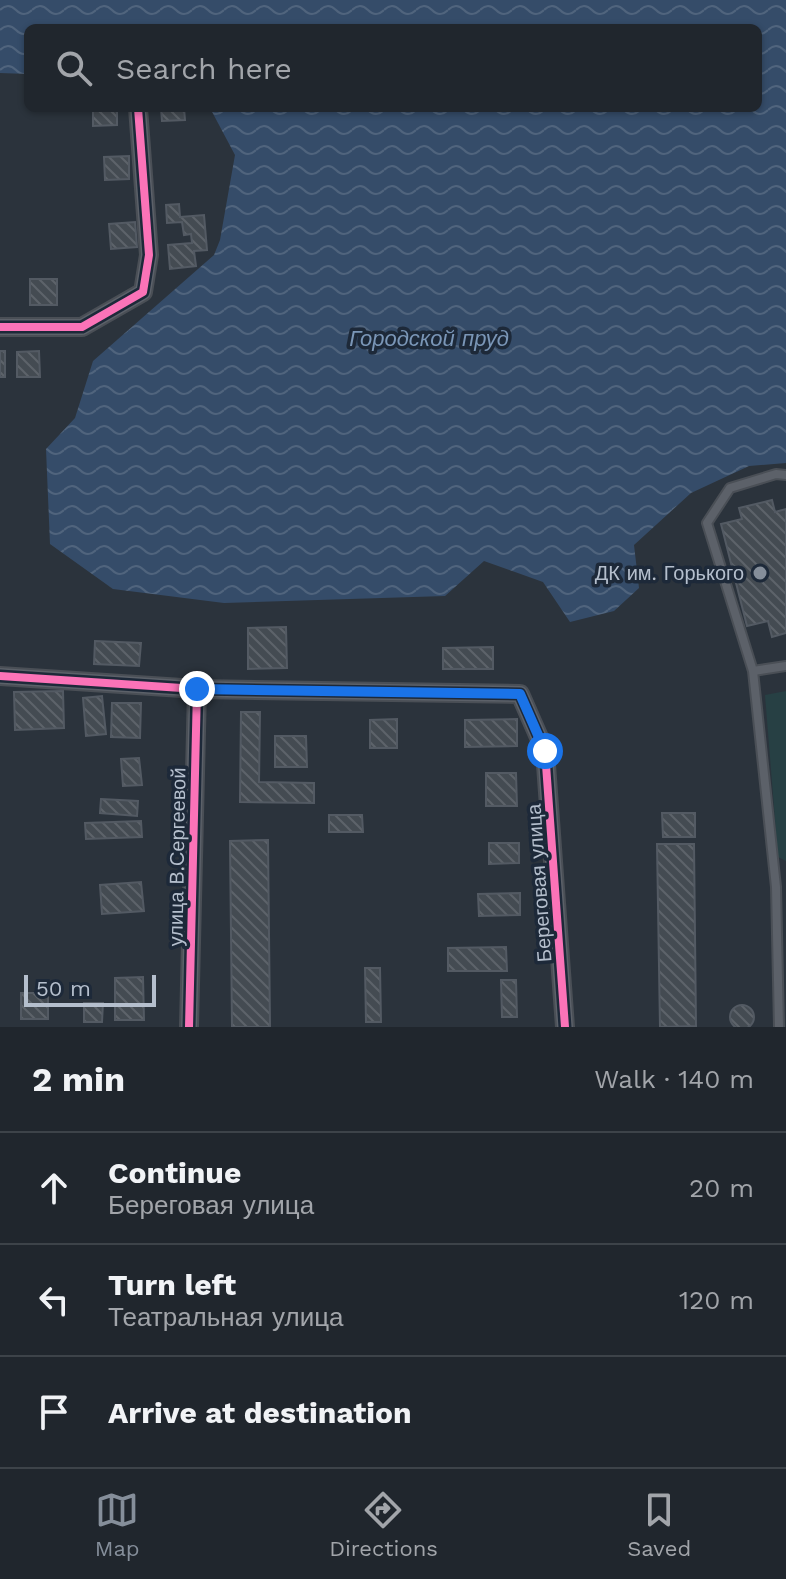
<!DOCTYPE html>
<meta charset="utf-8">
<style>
:root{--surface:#20262d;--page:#282e35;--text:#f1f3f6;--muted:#a2a5aa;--line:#3d4349;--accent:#858e9a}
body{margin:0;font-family:"Work Sans",sans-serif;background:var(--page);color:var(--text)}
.scale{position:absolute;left:24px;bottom:20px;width:132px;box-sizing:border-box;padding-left:8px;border:4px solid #b5bfcd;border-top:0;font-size:22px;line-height:28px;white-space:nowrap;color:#b5bfcd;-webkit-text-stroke:6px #1d2939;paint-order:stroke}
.stop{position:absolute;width:24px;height:24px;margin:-18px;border:6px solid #1a73e8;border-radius:50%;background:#fff}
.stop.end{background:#1a73e8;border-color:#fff;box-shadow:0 2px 8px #0008}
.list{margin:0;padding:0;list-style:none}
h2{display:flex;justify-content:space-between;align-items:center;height:104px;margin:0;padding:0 32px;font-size:34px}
h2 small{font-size:26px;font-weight:400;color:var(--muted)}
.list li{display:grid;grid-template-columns:52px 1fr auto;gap:24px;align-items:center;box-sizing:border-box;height:112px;padding:0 32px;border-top:2px solid var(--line)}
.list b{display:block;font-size:30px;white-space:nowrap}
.list p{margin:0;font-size:26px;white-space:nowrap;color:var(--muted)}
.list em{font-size:26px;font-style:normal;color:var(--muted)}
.icon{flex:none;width:44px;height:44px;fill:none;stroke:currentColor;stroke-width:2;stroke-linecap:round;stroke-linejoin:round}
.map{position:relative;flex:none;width:786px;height:1027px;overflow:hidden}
.search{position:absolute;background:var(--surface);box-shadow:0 2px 6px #0004;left:24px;right:24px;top:24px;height:88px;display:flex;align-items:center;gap:20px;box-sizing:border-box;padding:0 28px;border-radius:12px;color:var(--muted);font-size:30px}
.sheet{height:440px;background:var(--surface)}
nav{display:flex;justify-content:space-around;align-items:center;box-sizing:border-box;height:112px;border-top:2px solid var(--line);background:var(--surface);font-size:22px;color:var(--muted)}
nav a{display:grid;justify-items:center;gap:4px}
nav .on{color:var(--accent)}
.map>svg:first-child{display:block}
</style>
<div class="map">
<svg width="786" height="1027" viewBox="0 0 786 1027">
<defs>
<pattern id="water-waves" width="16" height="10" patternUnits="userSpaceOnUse" patternTransform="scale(2)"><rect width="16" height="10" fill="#354c69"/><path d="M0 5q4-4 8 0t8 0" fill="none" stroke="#50647d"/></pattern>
<pattern id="building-back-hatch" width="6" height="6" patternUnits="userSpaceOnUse" patternTransform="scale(2)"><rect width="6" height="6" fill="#444b52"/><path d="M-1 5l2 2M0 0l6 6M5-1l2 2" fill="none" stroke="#5d636a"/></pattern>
</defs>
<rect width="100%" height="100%" fill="#2b333c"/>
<!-- green -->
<path fill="#274044" d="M 786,691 L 786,861 L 778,857 L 765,695 Z"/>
<!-- water -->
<path fill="url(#water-waves)" d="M 0,0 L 786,0 L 786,463 L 749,466 L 691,493 L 634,545 L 639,588 L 614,611 L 570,622 L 543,582 L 484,561 L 445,596 L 224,603 L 113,589 L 50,544 L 46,449 L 75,418 L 93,361 L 214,255 L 220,240 L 235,155 L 210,108 L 758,108 L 758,28 L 28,28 L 28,74 L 0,73 Z"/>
<!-- building -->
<path fill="url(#building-back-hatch)" stroke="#535a63" stroke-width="2" d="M 93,108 L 117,108 L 117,125 L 93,126 Z
M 161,108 L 184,108 L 185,120 L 162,121 Z
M 129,156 L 129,179 L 105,180 L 104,157 Z
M 179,204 L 180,217 L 204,215 L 207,250 L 194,251 L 196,266 L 170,269 L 168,245 L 192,243 L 191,234 L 184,235 L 182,222 L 167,223 L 166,205 Z
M 135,222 L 137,247 L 111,249 L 109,224 Z
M 30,279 L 57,279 L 57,305 L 30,305 Z
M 0,351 L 5,351 L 5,377 L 0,377 Z
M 39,351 L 40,377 L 17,377 L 17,352 Z
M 772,500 L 775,512 L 786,509 L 786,633 L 772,637 L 768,621 L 747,626 L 721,524 L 742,519 L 739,508 Z
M 286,627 L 287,668 L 248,669 L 248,628 Z
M 95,641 L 141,643 L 139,666 L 94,664 Z
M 493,647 L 493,669 L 443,669 L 443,648 Z
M 63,691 L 64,728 L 15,730 L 14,692 Z
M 102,696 L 106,734 L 86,736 L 83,698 Z
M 112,703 L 141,703 L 140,738 L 111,737 Z
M 241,712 L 260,712 L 259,782 L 314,783 L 314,803 L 240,802 Z
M 397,719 L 397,748 L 370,748 L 370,720 Z
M 517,719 L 517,746 L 465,747 L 465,720 Z
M 275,736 L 306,736 L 307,767 L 275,767 Z
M 139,758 L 142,785 L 123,786 L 121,759 Z
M 486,773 L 516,773 L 517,806 L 486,806 Z
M 101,799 L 138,801 L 137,816 L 100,813 Z
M 662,813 L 695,813 L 695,837 L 663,837 Z
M 329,815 L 362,815 L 363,832 L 329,832 Z
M 141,821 L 142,837 L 86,839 L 85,823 Z
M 268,840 L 270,1027 L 232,1027 L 230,841 Z
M 489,843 L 519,843 L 519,863 L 489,864 Z
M 657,844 L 694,844 L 696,1026 L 660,1027 Z
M 141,882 L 144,911 L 102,914 L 100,885 Z
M 520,893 L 520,915 L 479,916 L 478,894 Z
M 506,947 L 507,971 L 448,971 L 448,948 Z
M 365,968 L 380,968 L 381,1022 L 366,1022 Z
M 143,977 L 144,1020 L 115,1020 L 115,978 Z
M 501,980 L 516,980 L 517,1017 L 502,1017 Z
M 21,993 L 48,993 L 48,1019 L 21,1019 Z
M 84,1003 L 103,1003 L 102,1022 L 84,1022 Z
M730 1017a12 12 0 1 1 24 0a12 12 0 1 1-24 0Z"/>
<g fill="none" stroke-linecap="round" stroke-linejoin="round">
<defs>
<path id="lane" d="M 753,671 L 786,666
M 779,1027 L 776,887 L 753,671 L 707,523 L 730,488 L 776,474 L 786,475"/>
<path id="street" d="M 0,327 L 82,327 L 143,292 L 149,255 L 138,108
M 0,676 L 197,689 L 520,694 L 545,751 L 565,1027
M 189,1027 L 197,689"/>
</defs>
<!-- lane casing -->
<use href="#lane" stroke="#4a4f56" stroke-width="12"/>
<!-- street casing -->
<use href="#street" stroke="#4a4f56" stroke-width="20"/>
<!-- lane -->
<use href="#lane" stroke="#5c6169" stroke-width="8"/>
<!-- street -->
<use href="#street" stroke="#5c6169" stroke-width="16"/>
<defs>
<path id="cycleway" d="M 0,327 L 82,327 L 143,292 L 149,255 L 138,108
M 0,676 L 197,689 L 520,694 L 545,751 L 565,1027
M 189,1027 L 197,689"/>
</defs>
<!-- cycleway casing -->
<use href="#cycleway" stroke="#1d2939" stroke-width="13"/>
<!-- cycleway -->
<use href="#cycleway" stroke="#fb73b8" stroke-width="8"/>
</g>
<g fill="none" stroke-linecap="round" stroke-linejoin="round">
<!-- route -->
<path stroke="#1a73e8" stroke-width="10" d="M 197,689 L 520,694 L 545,751"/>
</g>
<!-- markers -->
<circle fill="#858e9a" stroke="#1d2939" stroke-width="3" cx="760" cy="573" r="8"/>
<g text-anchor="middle" stroke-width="7" stroke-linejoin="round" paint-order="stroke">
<!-- poi labels -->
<g font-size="20" fill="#b5bfcd" stroke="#1d2939" text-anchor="end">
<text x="744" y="580">ДК им. Горького</text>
</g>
<!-- street labels -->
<g font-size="20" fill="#b5bfcd" stroke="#1d2939">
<text transform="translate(177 857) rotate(-89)" y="7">улица В.Сергеевой</text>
<text transform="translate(539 883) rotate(-94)" y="7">Береговая улица</text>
</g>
<!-- water labels -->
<g font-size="22" font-style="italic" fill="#7a96b7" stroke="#1d2939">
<text x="429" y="346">Городской пруд</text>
</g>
</g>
</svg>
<div class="scale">50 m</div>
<div class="stop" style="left:545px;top:751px"></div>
<div class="stop end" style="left:197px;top:689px"></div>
<div class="search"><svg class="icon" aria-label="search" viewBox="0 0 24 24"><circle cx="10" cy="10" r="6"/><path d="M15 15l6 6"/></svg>Search here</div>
</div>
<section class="sheet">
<h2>2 min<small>Walk · 140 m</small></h2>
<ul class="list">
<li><svg class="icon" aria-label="ahead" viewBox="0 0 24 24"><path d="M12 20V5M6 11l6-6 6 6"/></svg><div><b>Continue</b><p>Береговая улица</p></div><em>20 m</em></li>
<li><svg class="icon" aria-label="left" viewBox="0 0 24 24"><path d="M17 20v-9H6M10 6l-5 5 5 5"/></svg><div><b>Turn left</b><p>Театральная улица</p></div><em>120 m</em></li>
<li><svg class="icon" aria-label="arrive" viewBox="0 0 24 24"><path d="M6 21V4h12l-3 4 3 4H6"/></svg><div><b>Arrive at destination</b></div></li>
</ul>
</section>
<nav>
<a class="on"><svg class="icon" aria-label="map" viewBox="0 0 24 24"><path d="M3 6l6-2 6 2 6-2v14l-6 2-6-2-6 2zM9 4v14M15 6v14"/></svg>Map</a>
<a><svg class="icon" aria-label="directions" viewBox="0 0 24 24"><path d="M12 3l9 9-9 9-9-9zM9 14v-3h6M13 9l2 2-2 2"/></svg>Directions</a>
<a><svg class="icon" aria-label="saved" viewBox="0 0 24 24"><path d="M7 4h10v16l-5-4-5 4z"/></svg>Saved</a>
</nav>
